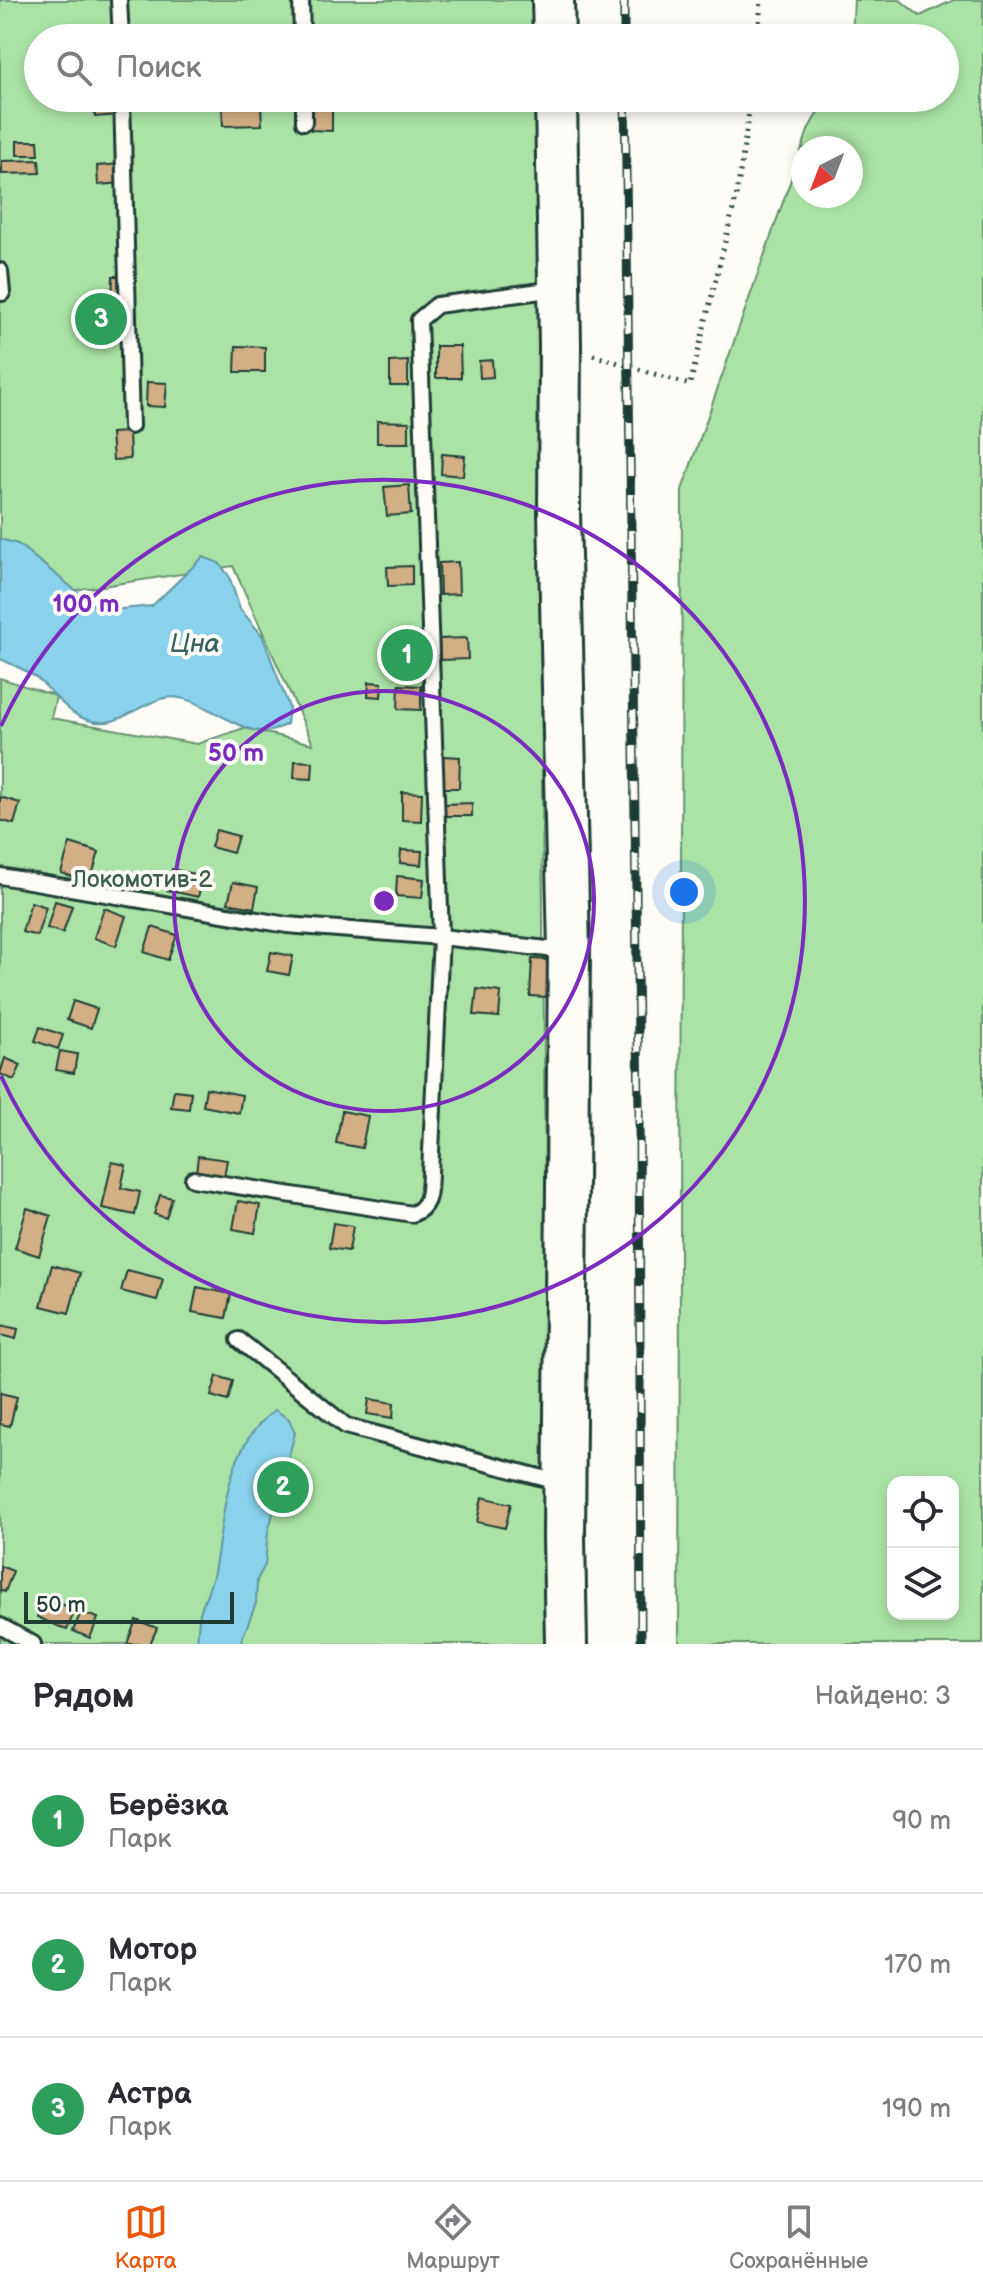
<!DOCTYPE html>
<html lang="ru">
<meta charset="utf-8">
<style>
:root{--surface:#fff;--page:#f7f7f7;--text:#2b2b33;--muted:#7c7c81;--line:#e1e1e2;--accent:#ea580c}
body{margin:0;font-family:"Balsamiq Sans",sans-serif;background:var(--page);color:var(--text)}
.controls{position:absolute;right:24px;bottom:24px;display:grid;overflow:hidden;border-radius:16px;box-shadow:0 4px 12px #0003}
.controls button{width:72px;height:72px;display:grid;place-items:center;padding:0;border:0;border-bottom:2px solid var(--line);background:var(--surface);color:var(--text);font:40px sans-serif}
.compass{position:absolute;left:791px;top:136px;width:72px;height:72px;border-radius:50%;background:var(--surface);box-shadow:0 4px 12px #0003;rotate:222deg}
.scale{position:absolute;left:24px;bottom:20px;width:210px;box-sizing:border-box;padding-left:8px;border:4px solid #1f3d34;border-top:0;font-size:22px;line-height:28px;white-space:nowrap;color:#1f3d34;-webkit-text-stroke:6px #fdfcf7;paint-order:stroke}
.you{position:absolute;left:684px;top:892px;width:28px;height:28px;margin:-20px;border:6px solid #fff;border-radius:50%;background:#1a73e8;box-shadow:0 0 0 12px #1a73e833}
.badge{display:grid;place-items:center;width:52px;height:52px;border-radius:50%;background:var(--accent);color:#fff;font-size:26px;font-weight:700}
.pin{position:absolute;translate:-50% -50%;border:4px solid #fff;box-shadow:0 2px 8px #0006}
.list{margin:0;padding:0;list-style:none}
h2{display:flex;justify-content:space-between;align-items:center;height:104px;margin:0;padding:0 32px;font-size:34px}
h2 small{font-size:26px;font-weight:400;color:var(--muted)}
.list li{display:grid;grid-template-columns:52px 1fr auto;gap:24px;align-items:center;box-sizing:border-box;height:144px;padding:0 32px;border-top:2px solid var(--line)}
.list b{display:block;font-size:30px;white-space:nowrap}
.list p{margin:0;font-size:26px;white-space:nowrap;color:var(--muted)}
.list em{font-size:26px;font-style:normal;color:var(--muted)}
.icon{flex:none;width:44px;height:44px;fill:none;stroke:currentColor;stroke-width:2;stroke-linecap:round;stroke-linejoin:round}
.map{position:relative;flex:none;width:983px;height:1644px;overflow:hidden}
.search{position:absolute;background:var(--surface);box-shadow:0 4px 12px #0003;left:24px;right:24px;top:24px;height:88px;display:flex;align-items:center;gap:20px;box-sizing:border-box;padding:0 28px;border-radius:44px;color:var(--muted);font-size:30px}
.sheet{height:536px;background:var(--surface)}
nav{display:flex;justify-content:space-around;align-items:center;box-sizing:border-box;height:112px;border-top:2px solid var(--line);background:var(--surface);font-size:22px;color:var(--muted)}
nav a{display:grid;justify-items:center;gap:4px}
nav .on{color:var(--accent)}
.map>svg:first-child{display:block}
</style>
<div class="map">
<svg width="983" height="1644" viewBox="0 0 983 1644">
<rect width="100%" height="100%" fill="#fdfcf7"/>
<filter id="ink" filterUnits="userSpaceOnUse"><feTurbulence type="fractalNoise" baseFrequency=".0125" numOctaves="2"/><feDisplacementMap in="SourceGraphic" scale="16" xChannelSelector="R" yChannelSelector="G"/><feConvolveMatrix kernelMatrix="1 2 1 2 8 2 1 2 1" color-interpolation-filters="sRGB"/></filter>
<g filter="url(#ink)">
<!-- green -->
<path fill="#abe3a6" stroke="#65906d" stroke-width="2" fill-rule="evenodd" d="M 0,0 L 536,0 L 536,38 L 38,38 L 38,98 L 537,98 L 546,1324 L 554,1644 L 0,1644 L 0,678 L 56,696 L 51,718 L 197,744 L 244,728 L 313,744 L 233,566 L 70,591 L 0,541 Z
M 854,0 L 900,0 L 920,16 L 954,0 L 983,0 L 983,1644 L 679,1644 L 682,490 L 809,128 L 826,98 L 945,98 L 945,38 L 852,38 ZM 803,148 L 851,148 L 851,196 L 803,196 ZM 893,1482 L 953,1482 L 953,1614 L 893,1614 Z"/>
<!-- water -->
<path fill="#8ad2eb" stroke="#5f96a2" stroke-width="2" d="M 0,539 L 18,544 L 101,611 L 152,606 L 203,557 L 219,563 L 229,576 L 240,609 L 262,635 L 289,707 L 287,724 C 282,726 276,730 270,731 C 236,736 198,691 165,698 C 135,704 118,732 85,719 C 66,712 53,692 38,679 C 27,670 13,665 0,659 Z
M 275,1410 L 289,1419 L 295,1433 L 268,1532 L 265,1565 L 257,1580 L 256,1603 L 240,1644 L 197,1644 C 198,1634 198,1623 200,1613 C 204,1599 211,1586 214,1572 C 225,1516 224,1447 275,1410 Z"/>
<!-- building -->
<path fill="#d3af85" stroke="#1f3d34" stroke-width="2" d="M 118,99 L 119,115 L 95,117 L 94,101 Z
M 261,105 L 262,125 L 223,126 L 222,107 Z
M 312,106 L 332,107 L 332,131 L 311,130 Z
M 17,141 L 38,141 L 39,155 L 17,155 Z
M 39,160 L 40,173 L 2,174 L 2,161 Z
M 122,164 L 124,183 L 98,185 L 97,166 Z
M 113,276 L 130,276 L 129,300 L 112,299 Z
M 236,346 L 265,347 L 265,372 L 235,372 Z
M 436,346 L 460,346 L 461,378 L 436,378 Z
M 492,360 L 493,377 L 480,378 L 479,361 Z
M 408,361 L 408,386 L 390,386 L 390,362 Z
M 147,382 L 167,383 L 165,407 L 146,406 Z
M 377,421 L 409,422 L 409,443 L 377,443 Z
M 129,432 L 130,459 L 113,460 L 111,433 Z
M 442,454 L 465,456 L 463,476 L 441,474 Z
M 409,485 L 411,514 L 387,516 L 384,487 Z
M 458,562 L 459,594 L 440,595 L 439,563 Z
M 412,566 L 412,585 L 388,586 L 387,567 Z
M 467,638 L 468,659 L 440,660 L 439,639 Z
M 369,682 L 382,683 L 381,697 L 368,696 Z
M 399,685 L 421,686 L 421,710 L 398,709 Z
M 443,756 L 460,757 L 459,788 L 442,788 Z
M 295,761 L 313,762 L 312,779 L 294,778 Z
M 402,792 L 422,793 L 421,821 L 402,820 Z
M 0,797 L 20,803 L 14,824 L 0,820 Z
M 472,803 L 472,816 L 444,816 L 443,804 Z
M 216,830 L 238,836 L 233,853 L 211,847 Z
M 70,843 L 99,852 L 90,882 L 61,873 Z
M 401,850 L 422,851 L 421,865 L 400,863 Z
M 172,869 L 203,876 L 198,897 L 167,890 Z
M 397,876 L 424,879 L 422,898 L 396,896 Z
M 233,882 L 258,887 L 254,908 L 228,903 Z
M 55,901 L 72,906 L 63,933 L 47,928 Z
M 31,902 L 46,907 L 37,936 L 22,932 Z
M 104,908 L 126,916 L 116,946 L 94,938 Z
M 152,927 L 177,935 L 168,960 L 144,952 Z
M 271,952 L 293,956 L 289,975 L 267,971 Z
M 532,959 L 548,960 L 546,997 L 530,996 Z
M 477,989 L 501,992 L 499,1017 L 474,1015 Z
M 73,1001 L 97,1009 L 91,1028 L 67,1020 Z
M 40,1027 L 63,1035 L 58,1049 L 35,1041 Z
M 60,1051 L 77,1054 L 74,1073 L 56,1070 Z
M 5,1058 L 21,1065 L 14,1080 L 0,1074 Z
M 206,1088 L 242,1095 L 239,1113 L 203,1106 Z
M 174,1090 L 191,1092 L 189,1109 L 171,1107 Z
M 342,1111 L 368,1116 L 362,1148 L 336,1143 Z
M 198,1156 L 227,1160 L 224,1177 L 196,1173 Z
M 112,1162 L 126,1165 L 121,1188 L 140,1192 L 135,1215 L 102,1208 Z
M 160,1195 L 172,1198 L 166,1218 L 154,1214 Z
M 238,1201 L 260,1205 L 255,1233 L 233,1229 Z
M 27,1208 L 51,1216 L 39,1256 L 15,1248 Z
M 333,1223 L 353,1226 L 349,1251 L 329,1248 Z
M 52,1265 L 80,1273 L 69,1313 L 41,1306 Z
M 127,1270 L 163,1279 L 157,1300 L 121,1291 Z
M 197,1287 L 231,1294 L 226,1318 L 192,1312 Z
M 1,1325 L 18,1329 L 16,1339 L 0,1335 Z
M 217,1376 L 233,1381 L 228,1401 L 211,1396 Z
M 0,1393 L 17,1397 L 10,1426 L 0,1424 Z
M 369,1399 L 394,1403 L 393,1418 L 367,1414 Z
M 482,1497 L 511,1504 L 505,1528 L 477,1522 Z
M 0,1566 L 13,1571 L 5,1592 L 0,1590 Z
M 45,1597 L 75,1610 L 67,1630 L 37,1617 Z
M 81,1612 L 98,1618 L 90,1638 L 73,1631 Z
M 136,1620 L 157,1628 L 150,1644 L 127,1644 Z"/>
<g fill="none" stroke-linecap="round" stroke-linejoin="round">
<defs>
<path id="lane" d="M 119,0 L 121,38
M 301,0 L 302,38
M 122,98 L 131,426
M 304,98 L 304,122
M 0,271 L 2,293
M 0,876 L 287,925 L 441,937 L 565,951
M 193,1179 L 412,1214 C 431,1207 429,1190 430,1173 L 441,937 L 419,320 L 437,305 L 556,289
M 239,1340 L 346,1426 L 562,1483
M 0,1626 L 33,1644"/>
<path id="secondary" d="M 553,0 L 554,38
M 556,98 L 560,346 L 559,512 L 569,951 L 564,1537 L 566,1644"/>
</defs>
<!-- lane casing -->
<use href="#lane" stroke="#1f3d34" stroke-width="20"/>
<!-- secondary casing -->
<use href="#secondary" stroke="#1f3d34" stroke-width="46"/>
<!-- path -->
<path stroke="#1f3d34" stroke-width="5" stroke-dasharray="2 6" stroke-linecap="butt" d="M 758,38 L 761,0
M 593,355 L 690,385 L 737,193 L 751,98"/>
<!-- lane -->
<use href="#lane" stroke="#fdfcf7" stroke-width="14"/>
<!-- secondary -->
<use href="#secondary" stroke="#fdfcf7" stroke-width="40"/>
<defs>
<path id="rail" d="M 624,0 L 624,38
M 625,98 L 639,1110 L 641,1644"/>
</defs>
<!-- rail casing -->
<use href="#rail" stroke="#1f3d34" stroke-width="9"/>
<!-- rail -->
<use href="#rail" stroke="#fdfcf7" stroke-width="6" stroke-dasharray="18" stroke-linecap="butt"/>
</g>
</g>
<!-- distance rings -->
<g fill="none" stroke="#7b2cbf" stroke-width="4">
<circle cx="384" cy="901" r="210"/>
<path d="M1 726A421 421 0 1 1 1 1076"/>
</g>
<g text-anchor="middle" stroke-width="8" stroke-linejoin="round" paint-order="stroke">
<!-- park labels -->
<g font-size="24" fill="#3b5e4b" stroke="#fdfcf7">
<text x="142" y="887">Локомотив-2</text>
</g>
<!-- water labels -->
<g font-size="26" font-style="italic" fill="#3a6262" stroke="#fdfcf7">
<text x="195" y="652">Цна</text>
</g>
</g>
<circle cx="384" cy="901" r="12" fill="#7b2cbf" stroke="#fdfcf7" stroke-width="4"/>
<g font-size="24" text-anchor="middle" font-weight="bold" fill="#7b2cbf" stroke="#fdfcf7" stroke-width="8" stroke-linejoin="round" paint-order="stroke">
<text x="86" y="612">100 m</text>
<text x="236" y="761">50 m</text>
</g>
</svg>
<div class="controls">
<button><svg class="icon" aria-label="locate" viewBox="0 0 24 24"><circle cx="12" cy="12" r="6"/><path d="M12 2v4M12 18v4M2 12h4M18 12h4"/></svg></button>
<button><svg class="icon" aria-label="layers" viewBox="0 0 24 24"><path d="M12 4l9 5-9 5-9-5zM3 14l9 5 9-5"/></svg></button>
</div>
<svg class="compass" viewBox="-18 -18 36 36"><path d="M0-13l5 13h-10z" fill="#e53935"/><path d="M0 13l5-13h-10z" fill="#7c7c81"/></svg>
<div class="scale">50 m</div>
<div class="you"></div>
<div class="pin badge" style="left:407px;top:655px;background:#2e9e5b">1</div>
<div class="pin badge" style="left:283px;top:1487px;background:#2e9e5b">2</div>
<div class="pin badge" style="left:101px;top:319px;background:#2e9e5b">3</div>
<div class="search"><svg class="icon" aria-label="search" viewBox="0 0 24 24"><circle cx="10" cy="10" r="6"/><path d="M15 15l6 6"/></svg>Поиск</div>
</div>
<section class="sheet">
<h2>Рядом<small>Найдено: 3</small></h2>
<ul class="list">
<li><span class="badge" style="background:#2e9e5b">1</span><div><b>Берёзка</b><p>Парк</p></div><em>90 m</em></li>
<li><span class="badge" style="background:#2e9e5b">2</span><div><b>Мотор</b><p>Парк</p></div><em>170 m</em></li>
<li><span class="badge" style="background:#2e9e5b">3</span><div><b>Астра</b><p>Парк</p></div><em>190 m</em></li>
</ul>
</section>
<nav>
<a class="on"><svg class="icon" aria-label="map" viewBox="0 0 24 24"><path d="M3 6l6-2 6 2 6-2v14l-6 2-6-2-6 2zM9 4v14M15 6v14"/></svg>Карта</a>
<a><svg class="icon" aria-label="directions" viewBox="0 0 24 24"><path d="M12 3l9 9-9 9-9-9zM9 14v-3h6M13 9l2 2-2 2"/></svg>Маршрут</a>
<a><svg class="icon" aria-label="saved" viewBox="0 0 24 24"><path d="M7 4h10v16l-5-4-5 4z"/></svg>Сохранённые</a>
</nav>
